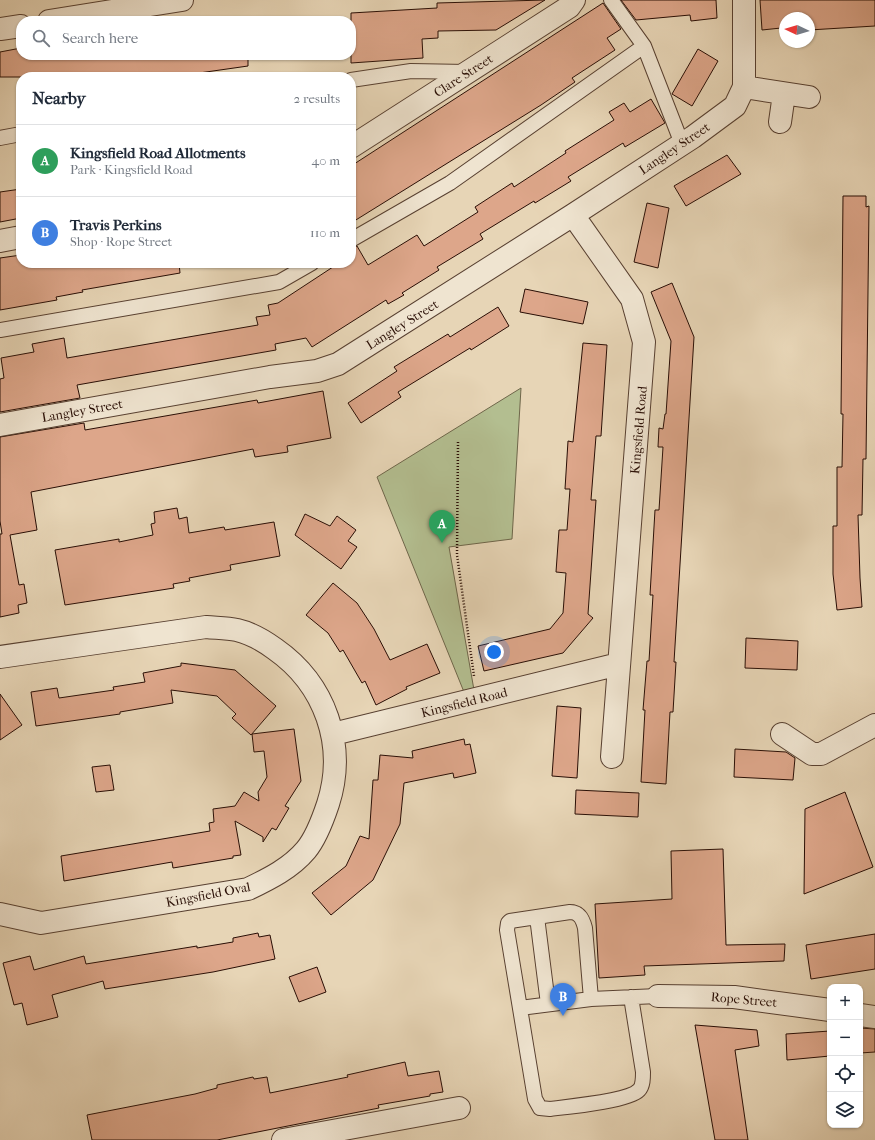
<!DOCTYPE html>
<meta charset="utf-8">
<style>
:root{--surface:#fff;--page:#f6f6f7;--text:#1f2937;--muted:#747a83;--line:#e0e1e3;--accent:#111827}
body{margin:0;font-family:"IM FELL French Canon",serif;background:var(--page);color:var(--text)}
.controls{position:absolute;right:12px;bottom:12px;display:grid;overflow:hidden;border-radius:8px;box-shadow:0 1px 3px #0004}
.controls button{width:36px;height:36px;display:grid;place-items:center;padding:0;border:0;border-bottom:1px solid var(--line);background:var(--surface);color:var(--text);font:20px sans-serif}
.compass{position:absolute;left:779px;top:12px;width:36px;height:36px;border-radius:50%;background:var(--surface);box-shadow:0 1px 3px #0004;rotate:274deg}
.you{position:absolute;left:494px;top:652px;width:14px;height:14px;margin:-10px;border:3px solid #fff;border-radius:50%;background:#1a73e8;box-shadow:0 0 0 6px #1a73e833}
.badge{display:grid;place-items:center;width:26px;height:26px;border-radius:50%;background:var(--accent);color:#fff;font-size:13px;font-weight:700}
.pin{position:absolute;translate:-50% -33px;filter:drop-shadow(0 1px 2px #0008)}
.pin::after{content:'';position:absolute;top:21px;width:14px;height:12px;background:inherit;clip-path:polygon(0 0,100% 0,50% 100%)}
.list{margin:0;padding:0;list-style:none}
h2{display:flex;justify-content:space-between;align-items:center;height:52px;margin:0;padding:0 16px;font-size:17px}
h2 small{font-size:13px;font-weight:400;color:var(--muted)}
.list li{display:grid;grid-template-columns:26px 1fr auto;gap:12px;align-items:center;box-sizing:border-box;height:72px;padding:0 16px;border-top:1px solid var(--line)}
.list b{display:block;font-size:15px;white-space:nowrap}
.list p{margin:0;font-size:13px;white-space:nowrap;color:var(--muted)}
.list em{font-size:13px;font-style:normal;color:var(--muted)}
.icon{flex:none;width:22px;height:22px;fill:none;stroke:currentColor;stroke-width:2;stroke-linecap:round;stroke-linejoin:round}
.map{position:relative;flex:none;width:875px;height:1140px;overflow:hidden}
.search{position:absolute;background:var(--surface);box-shadow:0 1px 3px #0004;left:16px;top:16px;width:340px;height:44px;display:flex;align-items:center;gap:10px;box-sizing:border-box;padding:0 14px;border-radius:16px;color:var(--muted);font-size:15px}
.panel{position:absolute;background:var(--surface);box-shadow:0 1px 3px #0004;left:16px;top:72px;width:340px;height:196px;border-radius:16px}
.map>svg:first-child{display:block}
</style>
<div class="map">
<svg width="875" height="1140" viewBox="0 0 875 1140">
<rect width="100%" height="100%" fill="#e7d5b6"/>
<filter id="stains"><feTurbulence type="fractalNoise" baseFrequency=".005" numOctaves="4"/><feColorMatrix values="0 0 0 0 .2 0 0 0 0 .09 0 0 0 0 .02 0 0 0 .5 -.17"/></filter>
<radialGradient id="worn" r=".72"><stop offset=".6" stop-color="#630" stop-opacity="0"/><stop offset="1" stop-color="#630" stop-opacity=".3"/></radialGradient>
<!-- green -->
<path fill="#b3be90" stroke="#6e664a" d="M 521,388 L 512,539 L 449,547 L 474,690 L 464,692 L 377,477 Z"/>
<!-- building -->
<path fill="#dda68a" stroke="#290e05" d="M 545,0 L 496,30 L 438,31 L 438,38 L 422,39 L 423,58 L 351,63 L 351,13 L 437,8 L 437,3 Z
M 621,0 L 716,0 L 717,18 L 691,21 L 690,15 L 636,20 Z
M 760,0 L 875,0 L 875,26 L 809,30 L 809,18 L 785,18 L 785,32 L 781,32 L 781,28 L 762,30 Z
M 603,3 L 621,29 L 607,38 L 615,50 L 572,78 L 575,82 L 541,105 L 351,223 L 351,166 Z
M 21,48 L 21,55 L 248,55 L 248,66 L 171,77 L 0,77 L 0,52 Z
M 698,49 L 718,61 L 692,106 L 672,94 Z
M 651,99 L 665,123 L 625,147 L 623,143 L 568,177 L 571,181 L 535,203 L 534,201 L 480,234 L 483,239 L 437,267 L 439,270 L 402,293 L 404,295 L 388,304 L 386,300 L 312,347 L 306,338 L 275,344 L 276,350 L 77,385 L 80,398 L 0,412 L 0,379 L 4,378 L 1,358 L 34,352 L 32,344 L 64,338 L 67,358 L 258,325 L 256,317 L 270,315 L 268,305 L 278,303 L 339,263 L 351,263 L 351,248 L 357,246 L 368,265 L 417,235 L 424,246 L 478,212 L 475,207 L 512,183 L 514,187 L 566,153 L 565,151 L 614,120 L 609,112 L 624,103 L 630,112 Z
M 727,155 L 741,174 L 686,206 L 674,186 Z
M 21,189 L 21,218 L 0,222 L 0,192 Z
M 843,196 L 866,196 L 866,207 L 869,206 L 866,459 L 863,459 L 862,515 L 858,515 L 860,578 L 862,607 L 837,610 L 833,574 L 833,526 L 837,526 L 837,467 L 842,467 L 843,414 L 841,414 Z
M 647,203 L 669,208 L 658,268 L 634,262 Z
M 21,255 L 21,263 L 179,263 L 180,273 L 82,290 L 83,292 L 56,297 L 57,300 L 0,310 L 0,258 Z
M 672,283 L 694,337 L 674,662 L 676,662 L 673,712 L 670,712 L 666,784 L 641,782 L 645,710 L 643,710 L 647,661 L 649,661 L 653,595 L 650,595 L 655,510 L 659,510 L 663,447 L 658,447 L 659,428 L 663,429 L 665,414 L 666,414 L 671,341 L 651,292 Z
M 525,289 L 588,302 L 583,324 L 520,312 Z
M 498,307 L 509,326 L 471,350 L 470,348 L 398,392 L 401,397 L 361,423 L 348,403 L 397,371 L 394,367 L 448,334 L 450,337 Z
M 583,343 L 607,345 L 601,436 L 596,436 L 591,500 L 596,500 L 588,614 L 593,618 L 563,653 L 484,671 L 478,646 L 550,629 L 563,613 L 566,573 L 556,572 L 559,530 L 567,530 L 570,489 L 565,489 L 568,441 L 573,442 Z
M 323,391 L 331,438 L 287,446 L 288,452 L 255,457 L 253,449 L 31,492 L 37,530 L 10,535 L 19,585 L 24,584 L 27,603 L 18,605 L 19,613 L 0,617 L 0,534 L 2,534 L 0,521 L 0,437 L 84,423 L 85,430 L 257,400 L 258,403 Z
M 177,508 L 179,519 L 187,517 L 189,533 L 224,527 L 225,530 L 274,522 L 280,556 L 230,565 L 231,570 L 189,578 L 190,581 L 173,584 L 174,588 L 65,605 L 55,550 L 119,539 L 119,542 L 153,535 L 151,524 L 155,523 L 154,512 Z
M 305,514 L 330,526 L 337,516 L 356,530 L 348,541 L 357,547 L 341,569 L 295,535 Z
M 333,583 L 357,603 L 374,629 L 390,660 L 427,644 L 440,673 L 406,687 L 407,689 L 376,705 L 365,681 L 362,683 L 343,650 L 340,652 L 328,633 L 306,615 Z
M 746,638 L 798,641 L 797,670 L 745,668 Z
M 181,663 L 235,670 L 276,706 L 251,735 L 232,718 L 236,714 L 217,696 L 171,690 L 173,703 L 120,712 L 120,714 L 36,726 L 31,692 L 57,688 L 59,698 L 114,690 L 113,687 L 145,682 L 143,673 L 181,666 Z
M 0,694 L 22,725 L 0,740 Z
M 557,706 L 581,708 L 577,778 L 552,776 Z
M 294,729 L 301,781 L 285,806 L 289,808 L 276,830 L 272,828 L 263,842 L 263,837 L 235,821 L 241,855 L 233,856 L 233,858 L 173,868 L 172,862 L 64,881 L 61,856 L 210,831 L 209,823 L 214,822 L 213,809 L 235,806 L 244,792 L 259,801 L 258,792 L 267,777 L 264,751 L 254,752 L 252,734 Z
M 464,739 L 465,745 L 470,744 L 476,773 L 454,778 L 453,773 L 404,783 L 400,824 L 373,880 L 331,915 L 312,893 L 346,866 L 360,836 L 369,839 L 373,780 L 378,780 L 380,755 L 413,758 L 412,751 Z
M 735,749 L 786,752 L 795,758 L 793,780 L 734,777 Z
M 110,765 L 114,790 L 96,792 L 92,767 Z
M 576,790 L 639,793 L 638,817 L 575,814 Z
M 845,792 L 873,867 L 804,894 L 805,809 Z
M 723,849 L 726,945 L 785,944 L 784,961 L 644,966 L 645,975 L 599,978 L 595,904 L 672,899 L 671,851 Z
M 258,933 L 259,937 L 270,935 L 275,959 L 213,972 L 105,989 L 103,981 L 52,995 L 58,1017 L 27,1025 L 22,1003 L 14,1005 L 3,963 L 30,956 L 34,970 L 84,956 L 86,964 L 197,946 L 197,948 L 233,942 L 233,938 Z
M 875,934 L 875,969 L 811,979 L 806,945 Z
M 317,967 L 326,992 L 299,1002 L 289,977 Z
M 695,1025 L 757,1030 L 759,1046 L 735,1050 L 748,1140 L 715,1140 Z
M 860,1028 L 875,1029 L 875,1052 L 860,1053 Z
M 830,1031 L 830,1056 L 787,1060 L 786,1034 Z
M 405,1062 L 408,1076 L 439,1071 L 443,1092 L 430,1094 L 430,1096 L 378,1105 L 379,1108 L 217,1140 L 92,1140 L 87,1115 L 195,1094 L 217,1088 L 217,1085 L 253,1077 L 254,1079 L 267,1077 L 270,1093 L 348,1077 L 347,1075 Z"/>
<g fill="none" stroke-linecap="round" stroke-linejoin="round">
<defs>
<path id="service" d="M 611,0 L 644,46 L 682,144
M 351,80 L 411,71 L 467,72
M 0,138 L 21,134
M 351,240 L 450,183 L 644,46
M 0,330 L 279,282 L 312,263
M 537,917 L 548,1004
M 631,997 L 643,1072 C 643,1078 643,1086 639,1090 C 629,1101 566,1107 550,1109 L 540,1108 L 535,1099 L 507,930 L 508,923 L 510,921 L 570,912 C 580,912 583,920 585,928 L 591,999 L 658,996
M 520,1008 L 591,999"/>
<path id="minor" d="M 744,87 L 809,97
M 780,122 L 784,94
M 351,147 L 569,7 L 574,0
M 573,215 L 632,299 L 644,342 L 612,757
M 0,241 L 21,237
M 0,425 L 270,377 L 317,371 L 338,364 L 573,215 L 693,137 L 735,106 L 744,87 L 744,0
M 0,657 L 206,627 C 216,628 227,628 237,630 C 250,633 264,641 275,649 C 325,684 347,745 328,804 C 323,819 316,838 306,850 C 291,868 269,879 248,889 L 41,923 L 0,914
M 333,734 L 619,664
M 782,734 L 812,754 L 821,754 L 875,725
M 658,996 L 734,997 L 830,1010
M 860,1015 L 875,1017
M 283,1140 L 459,1108"/>
<path id="tertiary" d="M 49,21 L 182,0
M 0,29 L 21,26"/>
</defs>
<!-- service casing -->
<use href="#service" stroke="#584031" stroke-width="16"/>
<!-- minor casing -->
<use href="#minor" stroke="#584031" stroke-width="24"/>
<!-- tertiary casing -->
<use href="#tertiary" stroke="#584031" stroke-width="24"/>
<!-- path -->
<path stroke="#290e05" stroke-width="2.5" stroke-dasharray="1 2" stroke-linecap="butt" d="M 458,442 L 457,555 L 474,676"/>
<!-- service -->
<use href="#service" stroke="#efe4d0" stroke-width="14"/>
<!-- minor -->
<use href="#minor" stroke="#efe4d0" stroke-width="22"/>
<!-- tertiary -->
<use href="#tertiary" stroke="#efe4d0" stroke-width="22"/>
</g>
<g text-anchor="middle" stroke-width="3" stroke-linejoin="round" paint-order="stroke">
<!-- street labels -->
<g font-size="13" fill="#290e05" stroke="#efe4d0">
<text transform="translate(463 75) rotate(-33)" y="5">Clare Street</text>
<text transform="translate(674 148) rotate(-34)" y="5">Langley Street</text>
<text transform="translate(402 324) rotate(-32)" y="5">Langley Street</text>
<text transform="translate(82 410) rotate(-10)" y="5">Langley Street</text>
<text transform="translate(638 430) rotate(-85)" y="5">Kingsfield Road</text>
<text transform="translate(464 702) rotate(-14)" y="5">Kingsfield Road</text>
<text transform="translate(208 894) rotate(-11)" y="5">Kingsfield Oval</text>
<text transform="translate(744 999) rotate(5)" y="5">Rope Street</text>
</g>
</g>
<rect width="100%" height="100%" filter="url(#stains)"/>
<rect width="100%" height="100%" fill="url(#worn)"/>
</svg>
<div class="controls">
<button>+</button>
<button>−</button>
<button><svg class="icon" aria-label="locate" viewBox="0 0 24 24"><circle cx="12" cy="12" r="6"/><path d="M12 2v4M12 18v4M2 12h4M18 12h4"/></svg></button>
<button><svg class="icon" aria-label="layers" viewBox="0 0 24 24"><path d="M12 4l9 5-9 5-9-5zM3 14l9 5 9-5"/></svg></button>
</div>
<svg class="compass" viewBox="-18 -18 36 36"><path d="M0-13l5 13h-10z" fill="#e53935"/><path d="M0 13l5-13h-10z" fill="#747a83"/></svg>
<div class="you"></div>
<div class="pin badge" style="left:442px;top:543px;background:#2e9e5b">A</div>
<div class="pin badge" style="left:563px;top:1016px;background:#3f7fe0">B</div>
<div class="search"><svg class="icon" aria-label="search" viewBox="0 0 24 24"><circle cx="10" cy="10" r="6"/><path d="M15 15l6 6"/></svg>Search here</div>
<section class="panel">
<h2>Nearby<small>2 results</small></h2>
<ul class="list">
<li><span class="badge" style="background:#2e9e5b">A</span><div><b>Kingsfield Road Allotments</b><p>Park · Kingsfield Road</p></div><em>40 m</em></li>
<li><span class="badge" style="background:#3f7fe0">B</span><div><b>Travis Perkins</b><p>Shop · Rope Street</p></div><em>110 m</em></li>
</ul>
</section>
</div>
